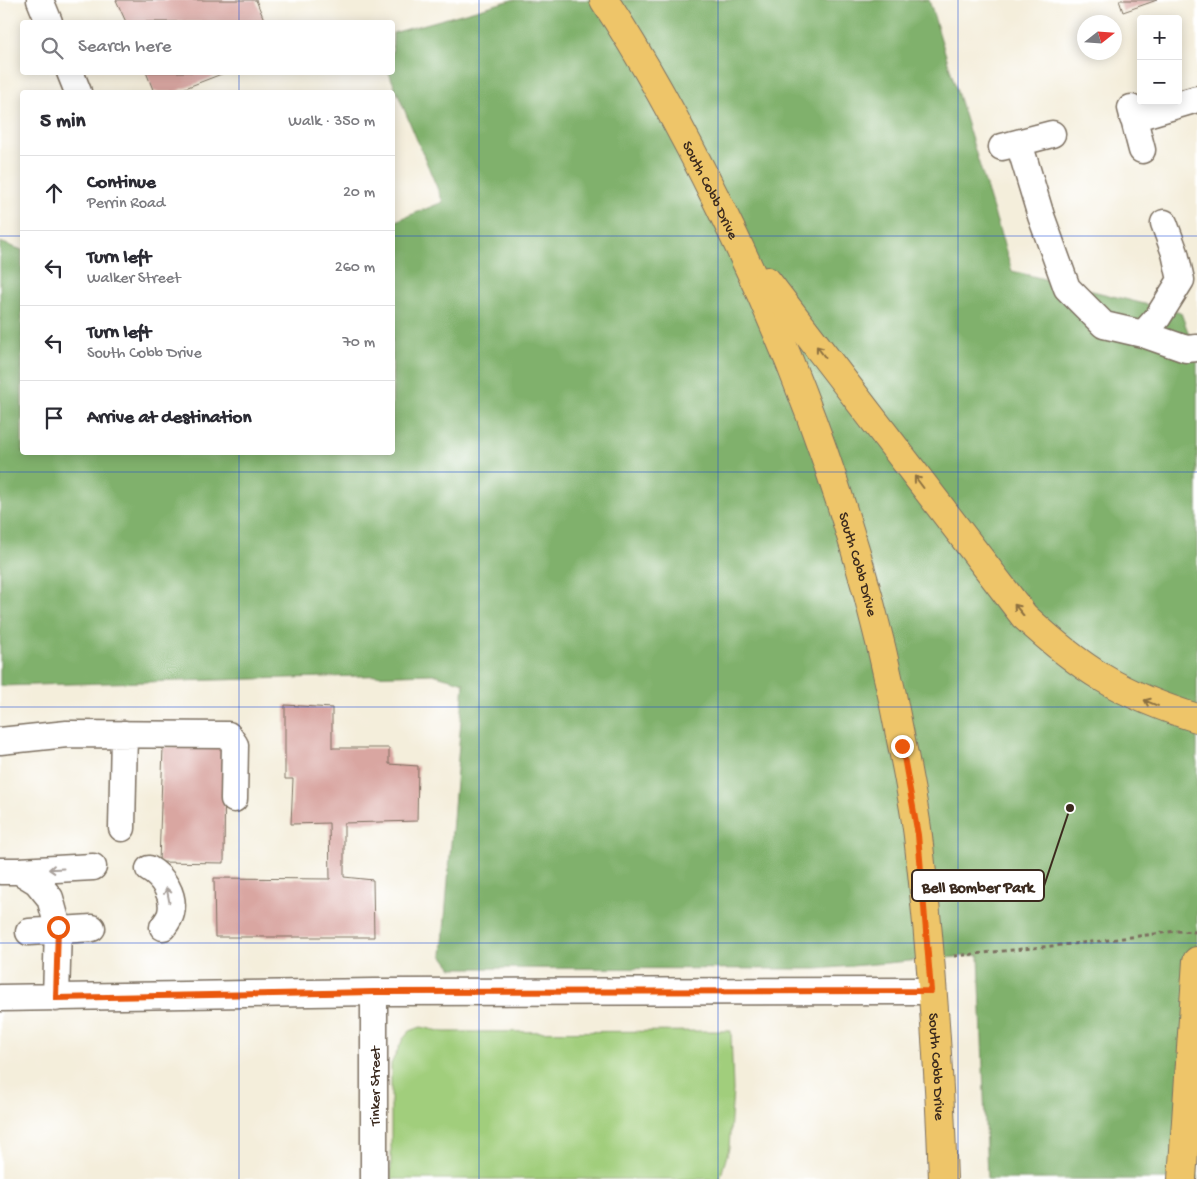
<!DOCTYPE html>
<meta charset="utf-8">
<style>
:root{--surface:#fff;--page:#f2f2f3;--text:#2b2b33;--muted:#7c7c81;--line:#e1e1e2}
body{margin:0;font-family:"Gochi Hand",sans-serif;background:var(--page);color:var(--text)}
.controls{position:absolute;right:15px;top:15px;display:grid;overflow:hidden;border-radius:5px;box-shadow:0 2px 12px #0003}
.controls button{width:45px;height:45px;display:grid;place-items:center;padding:0;border:0;border-bottom:1px solid var(--line);background:var(--surface);color:var(--text);font:25px sans-serif}
.compass{position:absolute;left:1077px;top:15px;width:45px;height:45px;border-radius:50%;background:var(--surface);box-shadow:0 2px 12px #0003;rotate:73deg}
.stop{position:absolute;width:15px;height:15px;margin:-11px;border:4px solid #ea580c;border-radius:50%;background:#fff}
.stop.end{background:#ea580c;border-color:#fff;box-shadow:0 1px 5px #0008}
.list{margin:0;padding:0;list-style:none}
h2{display:flex;justify-content:space-between;align-items:center;height:65px;margin:0;padding:0 20px;font-size:21px}
h2 small{font-size:16px;font-weight:400;color:var(--muted)}
.list li{display:grid;grid-template-columns:32px 1fr auto;gap:15px;align-items:center;box-sizing:border-box;height:75px;padding:0 20px;border-top:1px solid var(--line)}
.list b{display:block;font-size:19px;white-space:nowrap}
.list p{margin:0;font-size:16px;white-space:nowrap;color:var(--muted)}
.list em{font-size:16px;font-style:normal;color:var(--muted)}
.icon{flex:none;width:28px;height:28px;fill:none;stroke:currentColor;stroke-width:2;stroke-linecap:round;stroke-linejoin:round}
.map{position:relative;flex:none;width:1197px;height:1179px;overflow:hidden}
.search{position:absolute;background:var(--surface);box-shadow:0 2px 12px #0003;left:20px;top:20px;width:375px;height:55px;display:flex;align-items:center;gap:12px;box-sizing:border-box;padding:0 18px;border-radius:5px;color:var(--muted);font-size:19px}
.panel{position:absolute;background:var(--surface);box-shadow:0 2px 12px #0003;left:20px;top:90px;width:375px;height:365px;border-radius:5px}
.map>svg:first-child{display:block}
</style>
<div class="map">
<svg width="1197" height="1179" viewBox="0 0 1197 1179">
<rect width="100%" height="100%" fill="#fff"/>
<filter id="ink" filterUnits="userSpaceOnUse"><feTurbulence type="fractalNoise" baseFrequency=".02" numOctaves="2"/><feDisplacementMap in="SourceGraphic" scale="10" xChannelSelector="R" yChannelSelector="G"/><feConvolveMatrix kernelMatrix="1 2 1 2 8 2 1 2 1" color-interpolation-filters="sRGB"/></filter>
<filter id="wash" filterUnits="userSpaceOnUse"><feTurbulence type="fractalNoise" baseFrequency=".0096" numOctaves="4" result="noise"/><feDisplacementMap in="SourceGraphic" scale="20" xChannelSelector="R" yChannelSelector="G"/><feGaussianBlur stdDeviation="1.12" result="paint"/><feColorMatrix in="noise" values="0 0 0 0 0 0 0 0 0 0 0 0 0 0 0 0 0 1.4 0 .05"/><feComposite in="paint" operator="in"/></filter>
<g filter="url(#wash)">
<rect width="100%" height="100%" fill="#f4eedb"/>
<!-- green -->
<path fill="#a1ce7c" stroke="#6e7c4d" d="M 421,1027 L 444,1032 L 731,1031 L 733,1090 L 729,1148 L 720,1179 L 391,1179 L 391,1064 L 403,1039 L 410,1031 Z"/>
<!-- forest -->
<path fill="#80b16c" stroke="#5e6e45" d="M 512,0 L 929,0 L 1012,271 L 1181,313 L 1197,356 L 1197,1179 L 987,1179 L 979,955 L 817,969 L 452,968 L 442,955 L 464,683 L 433,674 L 0,686 L 0,242 L 22,250 L 22,452 L 392,452 L 393,222 L 443,202 L 389,73 L 392,72 L 393,33 Z"/>
<g id="blocks">
<!-- building -->
<path fill="#d9a6a1" d="M 116,0 L 256,0 L 265,22 L 126,22 Z
M 1119,0 L 1157,0 L 1123,12 Z
M 146,72 L 224,72 L 224,73 L 175,92 L 154,92 Z
M 285,705 L 332,708 L 332,748 L 389,748 L 389,764 L 418,766 L 417,821 L 344,823 L 344,877 L 373,880 L 374,937 L 215,937 L 214,878 L 330,879 L 329,823 L 291,824 L 293,779 L 285,779 Z
M 225,746 L 224,863 L 159,862 L 163,747 Z"/>
</g>
</g>
<g filter="url(#ink)">
<use href="#blocks" fill-opacity="0" stroke="#7c6f60" stroke-width="1"/>
<g fill="none" stroke-linecap="round" stroke-linejoin="round">
<defs>
<path id="minor" d="M 40,0 L 49,22
M 70,72 L 78,92
M 1131,108 L 1142,150
M 1133,118 L 1197,99
M 1019,143 L 1041,216 L 1067,288 L 1104,325 L 1143,334 L 1186,349 L 1197,348
M 1002,147 L 1052,134
M 1143,334 L 1158,317 L 1181,280 L 1175,253 L 1164,223
M 0,741 L 67,734 L 228,735 L 235,745 L 234,799
M 122,828 L 124,734
M 149,869 C 163,877 175,895 171,913 C 170,918 166,923 163,927
M 0,871 L 19,871 L 37,882 L 50,898 L 58,927 L 56,998
M 19,871 L 93,867
M 29,932 L 92,928
M 0,998 L 374,992 L 931,991
M 374,1179 L 374,992"/>
<g id="major">
<path id="s1" d="M 604,0 C 648,66 685,136 720,207 C 797,363 856,525 892,695 C 901,742 912,789 918,836 C 931,950 939,1065 943,1179"/>
<path d="M 767,281 L 1024,616 C 1081,669 1121,695 1197,718"/>
<path d="M 1182,1179 L 1197,961"/>
</g>
</defs>
<!-- minor casing -->
<use href="#minor" stroke="#7c6f60" stroke-width="29"/>
<!-- major casing -->
<use href="#major" stroke="#7c6f60" stroke-width="30"/>
<!-- path -->
<path stroke="#7c6f60" stroke-width="3" stroke-dasharray="4 4" stroke-linecap="butt" d="M 954,956 L 1101,941 L 1177,931 L 1197,932"/>
<!-- minor -->
<use href="#minor" stroke="#fff" stroke-width="26"/>
<!-- major -->
<use href="#major" stroke="#eec569" stroke-width="28"/>
</g>
<!-- one-way arrows -->
<defs><path id="oneway-shaft" d="M-6 0H5M1.5-3L5.5 0L1.5 3" fill="none" stroke-width="1.6" stroke-linecap="round" stroke-linejoin="round" transform="scale(1.25)"/></defs>
<g stroke="#8c7040">
<use href="#oneway-shaft" transform="translate(821 352) rotate(-127)"/>
<use href="#oneway-shaft" transform="translate(919 482) rotate(-127)"/>
<use href="#oneway-shaft" transform="translate(1019 610) rotate(-130)"/>
<use href="#oneway-shaft" transform="translate(1151 703) rotate(-157)"/>
</g>
<g stroke="#a79f9a">
<use href="#oneway-shaft" transform="translate(56 869) rotate(177)"/>
<use href="#oneway-shaft" transform="translate(168 895) rotate(-101)"/>
</g>
</g>
<g fill="none" stroke-linecap="round" stroke-linejoin="round" filter="url(#ink)">
<!-- route -->
<path stroke="#ea580c" stroke-width="6" d="M 58,927 L 56,998 L 374,992 L 931,991 L 918,835 L 902,746"/>
</g>
<!-- grid -->
<path fill="none" stroke="#1d4ed8" stroke-width="1" stroke-opacity="0.55" d="M 239,0 L 239,22M 479,0 L 479,1179M 718,0 L 718,1179M 958,0 L 958,1179M 239,72 L 239,92M 0,236 L 22,236M 392,236 L 1197,236M 239,452 L 239,1179M 0,472 L 1197,472M 0,707 L 1197,707M 0,943 L 1197,943"/>
<g text-anchor="middle" stroke-width="4" stroke-linejoin="round" paint-order="stroke">
<!-- street labels -->
<g font-size="15" fill="#3b2a1e" stroke="#fff">
<text dy="5" stroke="none"><textPath href="#s1" startOffset="218">South Cobb Drive</textPath></text>
<text dy="5" stroke="none"><textPath href="#s1" startOffset="621">South Cobb Drive</textPath></text>
<text dy="5" stroke="none"><textPath href="#s1" startOffset="1131">South Cobb Drive</textPath></text>
<text transform="translate(374 1086) rotate(-90)" y="5">Tinker Street</text>
</g>
</g>
<!-- callouts -->
<path fill="none" stroke="#3b2a1e" stroke-width="2" d="M1070 808L1044 886"/>
<circle fill="#3b2a1e" stroke="#fff" stroke-width="2" cx="1070" cy="808" r="5"/>
<rect fill="#fff" stroke="#3b2a1e" stroke-width="2" x="912" y="870" width="132" height="31" rx="5"/>
<g font-size="16" text-anchor="middle" font-weight="bold" fill="#3b2a1e">
<text x="978" y="892">Bell Bomber Park</text>
</g>
</svg>
<div class="controls">
<button>+</button>
<button>−</button>
</div>
<svg class="compass" viewBox="-18 -18 36 36"><path d="M0-13l5 13h-10z" fill="#e53935"/><path d="M0 13l5-13h-10z" fill="#7c7c81"/></svg>
<div class="stop" style="left:58px;top:927px"></div>
<div class="stop end" style="left:902px;top:746px"></div>
<div class="search"><svg class="icon" aria-label="search" viewBox="0 0 24 24"><circle cx="10" cy="10" r="6"/><path d="M15 15l6 6"/></svg>Search here</div>
<section class="panel">
<h2>5 min<small>Walk · 350 m</small></h2>
<ul class="list">
<li><svg class="icon" aria-label="ahead" viewBox="0 0 24 24"><path d="M12 20V5M6 11l6-6 6 6"/></svg><div><b>Continue</b><p>Perrin Road</p></div><em>20 m</em></li>
<li><svg class="icon" aria-label="left" viewBox="0 0 24 24"><path d="M17 20v-9H6M10 6l-5 5 5 5"/></svg><div><b>Turn left</b><p>Walker Street</p></div><em>260 m</em></li>
<li><svg class="icon" aria-label="left" viewBox="0 0 24 24"><path d="M17 20v-9H6M10 6l-5 5 5 5"/></svg><div><b>Turn left</b><p>South Cobb Drive</p></div><em>70 m</em></li>
<li><svg class="icon" aria-label="arrive" viewBox="0 0 24 24"><path d="M6 21V4h12l-3 4 3 4H6"/></svg><div><b>Arrive at destination</b></div></li>
</ul>
</section>
</div>
